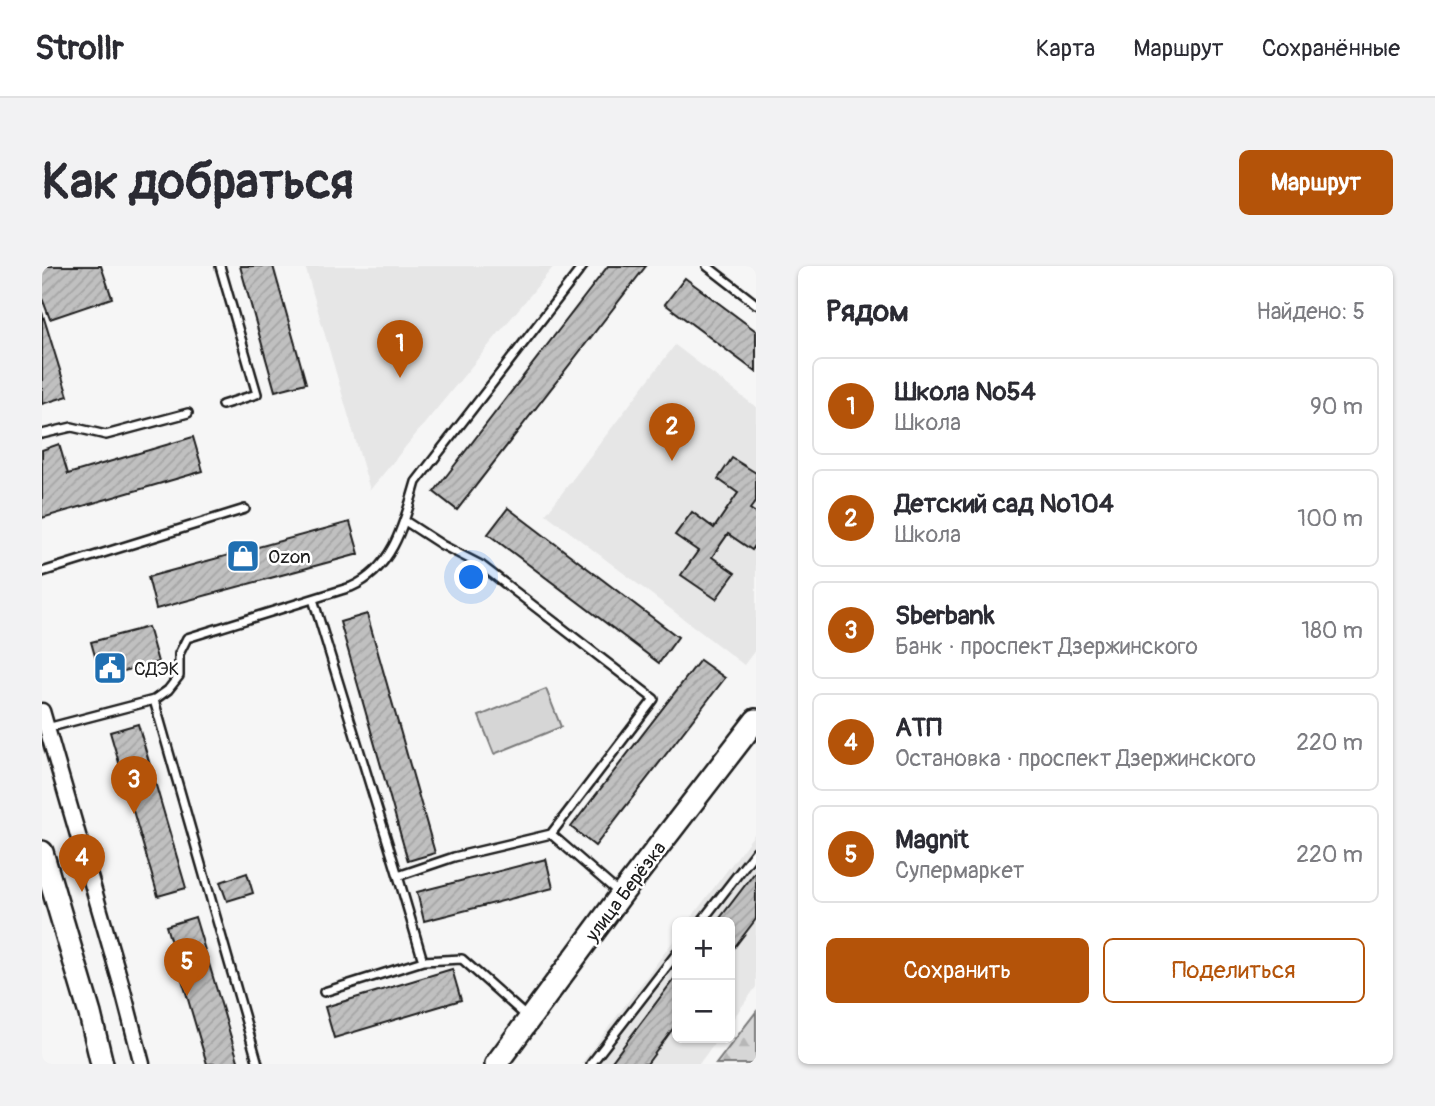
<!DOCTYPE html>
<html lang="ru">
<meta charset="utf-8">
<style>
:root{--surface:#fff;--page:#f2f2f3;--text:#2b2b33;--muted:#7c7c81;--line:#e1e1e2;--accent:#b45309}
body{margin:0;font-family:Pangolin,sans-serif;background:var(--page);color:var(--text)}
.controls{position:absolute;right:21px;bottom:21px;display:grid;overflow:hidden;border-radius:10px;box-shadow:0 2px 5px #0004}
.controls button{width:63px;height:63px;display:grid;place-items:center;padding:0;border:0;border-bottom:2px solid var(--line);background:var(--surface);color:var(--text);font:35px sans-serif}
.you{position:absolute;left:430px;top:312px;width:24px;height:24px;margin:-18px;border:5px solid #fff;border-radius:50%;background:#1a73e8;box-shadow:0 0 0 10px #1a73e833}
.badge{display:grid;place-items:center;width:46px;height:46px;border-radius:50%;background:var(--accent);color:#fff;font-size:23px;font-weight:700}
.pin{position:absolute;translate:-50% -58px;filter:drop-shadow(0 2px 4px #0008)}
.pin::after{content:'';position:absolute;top:37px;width:24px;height:21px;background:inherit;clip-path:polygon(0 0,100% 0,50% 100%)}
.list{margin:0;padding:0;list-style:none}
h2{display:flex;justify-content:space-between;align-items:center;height:91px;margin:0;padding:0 28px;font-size:30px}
h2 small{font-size:23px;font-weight:400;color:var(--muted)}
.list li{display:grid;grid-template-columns:46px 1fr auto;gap:21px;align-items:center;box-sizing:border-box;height:98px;margin:0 14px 14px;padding:0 14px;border:2px solid var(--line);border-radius:10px}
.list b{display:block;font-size:26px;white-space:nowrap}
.list p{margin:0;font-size:23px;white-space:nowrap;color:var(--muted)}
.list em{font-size:23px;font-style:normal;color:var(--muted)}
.actions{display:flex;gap:14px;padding:21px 28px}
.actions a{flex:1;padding:16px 0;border:2px solid var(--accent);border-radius:10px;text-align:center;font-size:24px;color:var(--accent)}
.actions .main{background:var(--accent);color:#fff}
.map{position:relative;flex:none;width:714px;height:798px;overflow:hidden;border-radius:10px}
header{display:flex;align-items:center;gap:42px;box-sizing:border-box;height:98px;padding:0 35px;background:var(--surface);border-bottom:2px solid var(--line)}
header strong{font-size:33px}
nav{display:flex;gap:38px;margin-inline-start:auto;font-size:24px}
.intro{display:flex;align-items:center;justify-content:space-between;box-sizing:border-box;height:168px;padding:0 42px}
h1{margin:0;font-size:49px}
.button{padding:18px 32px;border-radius:10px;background:var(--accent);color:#fff;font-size:24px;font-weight:700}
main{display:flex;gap:42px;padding:0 42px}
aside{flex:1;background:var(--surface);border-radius:10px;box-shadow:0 2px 5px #0004}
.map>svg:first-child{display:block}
</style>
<header>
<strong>Strollr</strong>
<nav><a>Карта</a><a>Маршрут</a><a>Сохранённые</a></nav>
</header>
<div class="intro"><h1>Как добраться</h1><a class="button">Маршрут</a></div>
<main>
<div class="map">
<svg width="714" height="798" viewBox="0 0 714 798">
<defs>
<pattern id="forest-firs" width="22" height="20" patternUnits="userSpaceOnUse" patternTransform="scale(1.75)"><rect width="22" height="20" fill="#d6d6d6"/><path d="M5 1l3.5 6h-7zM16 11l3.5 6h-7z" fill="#b7b7b7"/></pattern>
<pattern id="building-hatch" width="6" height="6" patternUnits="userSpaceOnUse" patternTransform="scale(1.75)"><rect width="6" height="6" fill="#c0c0c0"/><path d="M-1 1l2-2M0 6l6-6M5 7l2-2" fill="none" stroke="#a4a4a4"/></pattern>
</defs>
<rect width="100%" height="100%" fill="#f6f6f6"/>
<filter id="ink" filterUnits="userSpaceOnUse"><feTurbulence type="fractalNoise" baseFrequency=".0143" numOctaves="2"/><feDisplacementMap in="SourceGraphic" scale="14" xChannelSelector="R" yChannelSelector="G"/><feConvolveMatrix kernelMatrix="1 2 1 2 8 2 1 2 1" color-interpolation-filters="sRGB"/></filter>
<g filter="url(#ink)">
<!-- built -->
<path fill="#e6e6e6" d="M 263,0 L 512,0 L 328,224 Z
M 633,79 L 714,141 L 714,383 L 702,399 L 504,248 Z
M 714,566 L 714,721 L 688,757 L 688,656 L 646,656 Z
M 635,670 L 635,772 L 676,772 L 657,798 L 539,798 Z"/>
<!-- forest -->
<path fill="url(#forest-firs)" stroke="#797979" stroke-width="2" d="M 714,746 L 714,798 L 674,798 Z"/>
<!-- green -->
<path fill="#d6d6d6" stroke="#797979" stroke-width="2" d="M 504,423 L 519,461 L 452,488 L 437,450 Z"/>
<!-- building -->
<path fill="url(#building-hatch)" stroke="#1c1c1c" stroke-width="2" d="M 0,0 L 59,0 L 70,32 L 8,53 L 0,32 Z
M 198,0 L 231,0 L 264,117 L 233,125 Z
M 566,0 L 604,0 L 415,244 L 392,226 Z
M 643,12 L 714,65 L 714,106 L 623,38 Z
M 0,46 L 26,130 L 0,138 Z
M 151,171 L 161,205 L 0,252 L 0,184 L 17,178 L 26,208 Z
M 690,192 L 714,207 L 714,235 L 708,243 L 714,247 L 714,278 L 710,284 L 686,268 L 670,291 L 693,307 L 674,333 L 639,309 L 656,285 L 633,269 L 650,246 L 672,262 L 696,227 L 676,213 Z
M 466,242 L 636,371 L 617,397 L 446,268 Z
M 308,256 L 317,288 L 114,343 L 106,311 Z
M 325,348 L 393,587 L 366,595 L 298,356 Z
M 106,361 L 116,396 L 59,411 L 49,376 Z
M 658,394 L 683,412 L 553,580 L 529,561 Z
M 96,458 L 144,622 L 116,630 L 68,466 Z
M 504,593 L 511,622 L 382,655 L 375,626 Z
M 714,605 L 714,653 L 688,687 L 688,656 L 675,656 Z
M 205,607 L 211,627 L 185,635 L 178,616 Z
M 153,651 L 197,798 L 165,798 L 145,730 L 124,660 Z
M 410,703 L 419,734 L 292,772 L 283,741 Z
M 635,709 L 635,757 L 605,798 L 568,798 Z"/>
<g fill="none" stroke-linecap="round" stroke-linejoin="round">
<defs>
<path id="service" d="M 178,0 L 215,128 L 180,139
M 665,0 L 714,38
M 0,168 L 30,161 L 64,169 L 146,147
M 363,255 L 400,279 L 439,299 L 612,433 L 509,568 L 577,627
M 0,306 L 203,243
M 271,333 L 356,610 L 412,591 L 509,568
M 5,462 L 112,434
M 356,610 L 381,695
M 659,656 L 714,585
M 282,726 L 381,695 L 420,693 L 485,751
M 216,798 L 112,434 L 126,424 L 137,410 L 137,388 L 145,372 L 309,321 C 351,303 362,257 374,216 L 541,0
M 549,798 L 635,687"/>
<path id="minor" d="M 0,445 L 80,721 L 100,798"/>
<path id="secondary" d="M 0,586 L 48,748 L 60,798
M 454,798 L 579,629 L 714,454"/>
</defs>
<!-- service casing -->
<use href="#service" stroke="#1c1c1c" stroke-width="12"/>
<!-- minor casing -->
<use href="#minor" stroke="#1c1c1c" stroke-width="19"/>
<!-- secondary casing -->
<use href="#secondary" stroke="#1c1c1c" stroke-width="26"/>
<!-- service -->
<use href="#service" stroke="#fff" stroke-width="7"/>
<!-- minor -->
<use href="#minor" stroke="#fff" stroke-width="14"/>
<!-- secondary -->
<use href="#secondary" stroke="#fff" stroke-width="21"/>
</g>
</g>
<!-- icons -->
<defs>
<symbol id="shop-square" viewBox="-11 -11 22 22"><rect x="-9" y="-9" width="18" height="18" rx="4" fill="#1f6fb2" stroke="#fff"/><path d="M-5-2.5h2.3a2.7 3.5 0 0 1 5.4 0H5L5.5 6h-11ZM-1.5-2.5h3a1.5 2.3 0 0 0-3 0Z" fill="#fff"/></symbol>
<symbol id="civic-square" viewBox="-11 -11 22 22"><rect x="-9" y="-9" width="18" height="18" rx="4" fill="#1f6fb2" stroke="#fff"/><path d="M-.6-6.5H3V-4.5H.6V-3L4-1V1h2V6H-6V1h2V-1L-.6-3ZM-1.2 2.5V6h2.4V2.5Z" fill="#fff"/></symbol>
</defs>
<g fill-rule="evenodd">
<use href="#shop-square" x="182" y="271" width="38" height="38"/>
<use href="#civic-square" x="49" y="383" width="38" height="38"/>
</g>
<g text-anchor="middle" stroke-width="5" stroke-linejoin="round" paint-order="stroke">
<!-- poi labels -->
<g font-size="19" fill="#1c1c1c" stroke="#fff" text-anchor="start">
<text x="226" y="297">Ozon</text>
<text x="92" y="409">СДЭК</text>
</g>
<!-- street labels -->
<g font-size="19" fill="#1c1c1c" stroke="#fff">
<text transform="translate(583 625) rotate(-53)" y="7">улица Берёзка</text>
</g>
</g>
</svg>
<div class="controls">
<button>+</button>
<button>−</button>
</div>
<div class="you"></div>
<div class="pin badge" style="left:358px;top:112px">1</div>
<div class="pin badge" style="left:630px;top:195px">2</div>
<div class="pin badge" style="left:92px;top:548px">3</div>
<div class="pin badge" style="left:40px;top:626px">4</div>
<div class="pin badge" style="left:145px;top:730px">5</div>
</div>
<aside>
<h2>Рядом<small>Найдено: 5</small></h2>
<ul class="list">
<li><span class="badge">1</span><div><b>Школа №54</b><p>Школа</p></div><em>90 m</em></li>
<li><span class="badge">2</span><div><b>Детский сад №104</b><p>Школа</p></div><em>100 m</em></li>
<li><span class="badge">3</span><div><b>Sberbank</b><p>Банк · проспект Дзержинского</p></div><em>180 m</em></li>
<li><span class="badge">4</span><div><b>АТП</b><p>Остановка · проспект Дзержинского</p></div><em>220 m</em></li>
<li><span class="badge">5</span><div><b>Magnit</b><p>Супермаркет</p></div><em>220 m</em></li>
</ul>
<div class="actions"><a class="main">Сохранить</a><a>Поделиться</a></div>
</aside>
</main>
